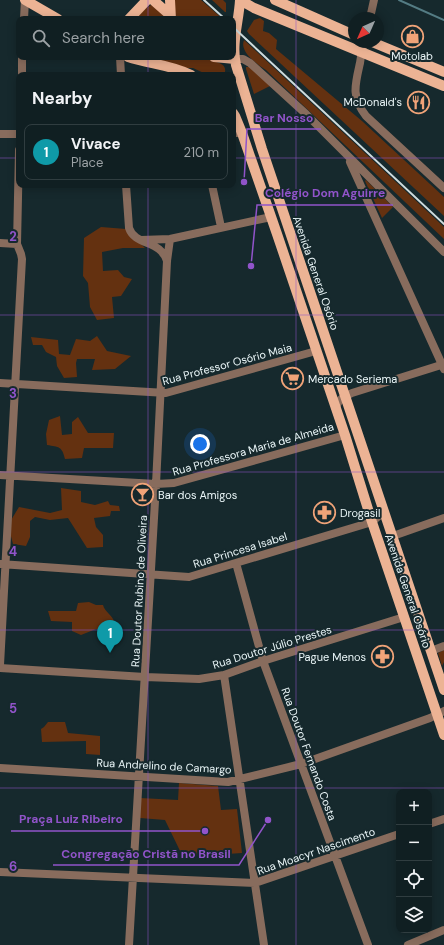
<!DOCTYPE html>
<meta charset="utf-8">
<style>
:root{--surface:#101f22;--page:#19272a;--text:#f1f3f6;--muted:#9ca2a5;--line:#303d40;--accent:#db2777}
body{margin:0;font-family:"DM Sans",sans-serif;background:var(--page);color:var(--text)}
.controls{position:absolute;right:12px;bottom:12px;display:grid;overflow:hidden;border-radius:8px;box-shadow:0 2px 10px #0003}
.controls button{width:36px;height:36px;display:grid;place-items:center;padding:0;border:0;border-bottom:1px solid var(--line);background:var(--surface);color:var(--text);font:20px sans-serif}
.compass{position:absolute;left:348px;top:12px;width:36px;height:36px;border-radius:50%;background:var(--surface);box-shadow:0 2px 10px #0003;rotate:225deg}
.you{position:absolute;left:200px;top:444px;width:14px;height:14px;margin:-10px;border:3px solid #fff;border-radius:50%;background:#1a73e8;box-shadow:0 0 0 6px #1a73e833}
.badge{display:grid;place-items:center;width:26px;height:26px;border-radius:50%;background:var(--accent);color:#fff;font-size:13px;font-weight:700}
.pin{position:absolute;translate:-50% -33px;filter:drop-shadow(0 1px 2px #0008)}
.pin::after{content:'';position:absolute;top:21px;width:14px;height:12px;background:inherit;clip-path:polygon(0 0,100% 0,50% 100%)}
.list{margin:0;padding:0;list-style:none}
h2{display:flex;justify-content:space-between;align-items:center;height:52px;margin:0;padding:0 16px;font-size:17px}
h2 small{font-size:13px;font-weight:400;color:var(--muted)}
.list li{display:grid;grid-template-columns:26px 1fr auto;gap:12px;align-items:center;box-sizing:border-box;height:56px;margin:0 8px 8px;padding:0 8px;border:1px solid var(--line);border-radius:8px}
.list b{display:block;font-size:15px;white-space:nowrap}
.list p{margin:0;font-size:13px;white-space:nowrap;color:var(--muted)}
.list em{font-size:13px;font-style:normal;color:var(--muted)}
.icon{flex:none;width:22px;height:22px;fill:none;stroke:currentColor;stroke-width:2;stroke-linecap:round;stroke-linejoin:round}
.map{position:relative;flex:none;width:444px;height:945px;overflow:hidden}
.search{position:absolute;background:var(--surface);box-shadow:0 2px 10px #0003;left:16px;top:16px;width:220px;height:44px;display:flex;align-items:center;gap:10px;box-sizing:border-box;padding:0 14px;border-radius:8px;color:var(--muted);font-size:15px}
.panel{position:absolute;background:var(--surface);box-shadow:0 2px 10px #0003;left:16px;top:72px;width:220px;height:116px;border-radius:8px}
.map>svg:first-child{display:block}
</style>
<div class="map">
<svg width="444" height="945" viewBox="0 0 444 945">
<rect width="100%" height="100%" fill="#16292d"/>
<!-- green -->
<path fill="#643110" d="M 173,0 L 201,0 L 223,19 L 176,19 Z
M 212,0 L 223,0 L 226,3 L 226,12 L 225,12 Z
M 154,3 L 169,19 L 131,19 C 138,12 146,9 154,3 Z
M 260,18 L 264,21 L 263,31 L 269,33 L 277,40 L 276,49 L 362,121 L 444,197 L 444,216 L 249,34 L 247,31 L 254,20 Z
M 244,40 L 444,227 L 444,239 L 266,70 C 257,64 239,52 244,40 Z
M 142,57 L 204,57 C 212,63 230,61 224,75 L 208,75 L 193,68 L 183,68 Z
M 246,67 L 251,67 L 270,86 L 254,94 L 246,69 Z
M 366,180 L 393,207 L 382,218 L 365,181 Z
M 101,227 L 126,229 L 145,248 L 123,248 L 102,252 L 103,271 L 118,270 L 124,277 L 132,279 L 121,296 L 112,297 L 114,318 L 97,320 L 90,307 L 88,283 L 83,276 L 84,238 Z
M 97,336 L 107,351 L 131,356 L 115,369 L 92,370 L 95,359 L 77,359 L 76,363 L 77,377 L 64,378 L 57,366 L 56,357 L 46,352 L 42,345 L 33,345 L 31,337 L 58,340 L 59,354 L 70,355 L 76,339 L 90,341 Z
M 60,416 L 62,435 L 72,434 L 72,422 L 78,417 L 88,433 L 114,433 L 113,448 L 84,448 L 82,458 L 65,459 C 62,446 59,447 47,445 L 46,434 L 49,420 Z
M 61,488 L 81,491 L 81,502 L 95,505 L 108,501 L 110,505 L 119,506 L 120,511 L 111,511 L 110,516 L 94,518 L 96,527 L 103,535 L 103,547 L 87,548 L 68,518 L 50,520 L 35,517 L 30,521 L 30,537 L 26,546 L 13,544 L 8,525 L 19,507 L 50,513 L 62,510 Z
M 89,602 L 96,605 L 103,605 C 105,612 111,614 114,621 L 109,629 L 96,629 L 81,635 L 72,631 L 72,622 L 51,621 L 48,611 L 76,611 L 78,603 Z
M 444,650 L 444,662 L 442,666 L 438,653 Z
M 48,722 L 65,722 L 68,733 L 100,736 L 100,755 L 86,754 L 86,741 L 42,742 L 41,729 L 44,727 Z
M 179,783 L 218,786 L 221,810 L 237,809 L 242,853 L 183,857 L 165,820 L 140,818 L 140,798 L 178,800 Z"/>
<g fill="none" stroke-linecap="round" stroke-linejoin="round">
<!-- stream -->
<path stroke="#547c84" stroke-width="2" d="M 399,0 L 444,20"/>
<!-- minor -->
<path stroke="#886c5d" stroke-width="8" d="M 370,18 L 374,0
M 24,19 L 25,0
M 364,42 C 362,49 361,56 360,63 C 355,85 351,97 366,116 L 444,188
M 120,57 L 121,75
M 235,59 L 243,59 L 250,63 L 306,114 L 444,252
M 22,75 L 22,57
M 233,133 L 242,133
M 0,134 L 19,134
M 350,162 L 444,369
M 126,185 L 129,228 C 135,246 161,240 167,261
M 212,185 L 221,227
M 141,240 L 170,239 L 271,217
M 0,243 L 17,244
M 0,383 L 166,393 L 316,351
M 336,408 C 338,399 344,397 352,393 L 444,364
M 0,475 L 156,484 L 174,483 L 345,435
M 393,536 L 444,518
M 236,563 L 263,661 L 368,945
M 0,564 L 189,577 L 372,522 L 384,511
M 431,651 L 444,646
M 0,665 L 22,259 L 21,254 L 17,244 L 19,150
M 0,668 L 145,677 L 199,679 L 224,675 L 263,661 L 404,617
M 224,675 L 264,945
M 0,768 L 228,782 L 301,764 L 430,718 L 444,711
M 429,824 L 444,819
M 0,872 L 255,883 L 399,834
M 129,945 L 156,484 L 167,261 L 170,239
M 408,945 L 444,930"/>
<!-- major -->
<path stroke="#ecb394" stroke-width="10" d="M 25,0 L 58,19
M 153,0 L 170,15
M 170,0 L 171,19
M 240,0 C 239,21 231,44 236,65 L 262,149 L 444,690
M 240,0 L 254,8 L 444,86
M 275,0 L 354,35
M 129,19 L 147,0
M 372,42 L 444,72
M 128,57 C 149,64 172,65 191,75
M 214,57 L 235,59
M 233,113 L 235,116 L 242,133 L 277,234 L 345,435 L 372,522 L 444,735"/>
<!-- rail -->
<path stroke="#cedbdd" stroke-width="2" d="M 204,0 L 225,19
M 233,27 L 444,224"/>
</g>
<!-- grid -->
<path fill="none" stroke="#9154ca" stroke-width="1" stroke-opacity="0.55" d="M 148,0 L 148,19M 296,0 L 296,945M 148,57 L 148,75M 0,158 L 19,158M 233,158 L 444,158M 148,185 L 148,945M 0,315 L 444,315M 0,472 L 444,472M 0,630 L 444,630M 0,788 L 444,788"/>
<!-- icons -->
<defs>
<symbol id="shop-ring" viewBox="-11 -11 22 22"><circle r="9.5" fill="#16292d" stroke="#f0a378" stroke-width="1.5"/><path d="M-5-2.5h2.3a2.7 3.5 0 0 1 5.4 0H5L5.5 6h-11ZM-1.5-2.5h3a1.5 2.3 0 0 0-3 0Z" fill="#f0a378"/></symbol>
<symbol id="restaurant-ring" viewBox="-11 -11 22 22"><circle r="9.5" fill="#16292d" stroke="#f0a378" stroke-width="1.5"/><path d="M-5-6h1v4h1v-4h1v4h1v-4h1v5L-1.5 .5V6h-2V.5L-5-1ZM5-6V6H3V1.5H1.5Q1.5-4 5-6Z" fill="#f0a378"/></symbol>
<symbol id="supermarket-ring" viewBox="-11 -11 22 22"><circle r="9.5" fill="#16292d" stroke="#f0a378" stroke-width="1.5"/><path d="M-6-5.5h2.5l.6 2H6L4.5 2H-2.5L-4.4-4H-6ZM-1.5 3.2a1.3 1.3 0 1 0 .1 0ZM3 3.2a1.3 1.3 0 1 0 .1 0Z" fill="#f0a378"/></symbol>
<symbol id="bar-ring" viewBox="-11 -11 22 22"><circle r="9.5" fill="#16292d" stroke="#f0a378" stroke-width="1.5"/><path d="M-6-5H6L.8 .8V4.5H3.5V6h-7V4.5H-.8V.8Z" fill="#f0a378"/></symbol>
<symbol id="pharmacy-ring" viewBox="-11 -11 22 22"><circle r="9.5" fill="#16292d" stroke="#f0a378" stroke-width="1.5"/><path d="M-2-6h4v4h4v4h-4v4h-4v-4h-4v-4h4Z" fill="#f0a378"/></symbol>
</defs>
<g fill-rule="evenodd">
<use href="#shop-ring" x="400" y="24" width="25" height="25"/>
<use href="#restaurant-ring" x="406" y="90" width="25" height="25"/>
<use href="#supermarket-ring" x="280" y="366" width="25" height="25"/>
<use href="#bar-ring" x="130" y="482" width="25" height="25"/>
<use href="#pharmacy-ring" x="312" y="500" width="25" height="25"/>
<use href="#pharmacy-ring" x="370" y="644" width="25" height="25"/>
</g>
<g text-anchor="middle" stroke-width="4" stroke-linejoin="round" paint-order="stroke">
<!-- poi labels -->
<g font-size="11" fill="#eaf6f8" stroke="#16292d" text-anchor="start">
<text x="412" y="60" text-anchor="middle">Motolab</text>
<text x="402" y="106" text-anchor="end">McDonald's</text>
<text x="308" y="383">Mercado Seriema</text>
<text x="158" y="499">Bar dos Amigos</text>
<text x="340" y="517">Drogasil</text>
<text x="366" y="661" text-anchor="end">Pague Menos</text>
</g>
<!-- street labels -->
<g font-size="11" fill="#eaf6f8" stroke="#16292d">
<text transform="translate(316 273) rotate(71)" y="4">Avenida General Osório</text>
<text transform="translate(227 364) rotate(-15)" y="4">Rua Professor Osório Maia</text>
<text transform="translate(253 449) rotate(-16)" y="4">Rua Professora Maria de Almeida</text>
<text transform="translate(240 550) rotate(-17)" y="4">Rua Princesa Isabel</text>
<text transform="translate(139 591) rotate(-87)" y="4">Rua Doutor Rubino de Oliveira</text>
<text transform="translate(408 591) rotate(71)" y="4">Avenida General Osório</text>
<text transform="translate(272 647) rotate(-17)" y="4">Rua Doutor Júlio Prestes</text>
<text transform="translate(309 754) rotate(70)" y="4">Rua Doutor Fernando Costa</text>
<text transform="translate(164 766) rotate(3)" y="4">Rua Andrelino de Camargo</text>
<text transform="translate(316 851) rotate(-19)" y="4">Rua Moacyr Nascimento</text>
</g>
</g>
<g font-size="13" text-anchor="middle" font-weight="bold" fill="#9154ca" stroke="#16292d" stroke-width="4" stroke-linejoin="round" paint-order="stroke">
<text x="13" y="241">2</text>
<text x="13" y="398">3</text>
<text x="13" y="556">4</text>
<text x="13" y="713">5</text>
<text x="13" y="871">6</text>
</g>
<!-- callouts -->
<path fill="none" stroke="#9154ca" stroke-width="1.5" d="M244 182L247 129H321M251 266L257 205H393M205 831L131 831H11M268 820L239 865H53"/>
<g fill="#9154ca" stroke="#16292d" stroke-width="1.5">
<circle cx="244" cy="182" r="4"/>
<circle cx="251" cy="266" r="4"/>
<circle cx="205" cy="831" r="4"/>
<circle cx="268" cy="820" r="4"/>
</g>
<g font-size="12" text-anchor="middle" font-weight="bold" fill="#9154ca" stroke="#16292d" stroke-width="4" stroke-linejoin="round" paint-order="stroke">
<text x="284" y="122">Bar Nosso</text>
<text x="325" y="197">Colégio Dom Aguirre</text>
<text x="71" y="823">Praça Luiz Ribeiro</text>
<text x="146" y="858">Congregação Cristã no Brasil</text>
</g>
</svg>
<div class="controls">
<button>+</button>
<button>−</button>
<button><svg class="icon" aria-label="locate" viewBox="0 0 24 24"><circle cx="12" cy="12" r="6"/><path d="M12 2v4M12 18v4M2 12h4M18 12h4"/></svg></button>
<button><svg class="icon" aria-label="layers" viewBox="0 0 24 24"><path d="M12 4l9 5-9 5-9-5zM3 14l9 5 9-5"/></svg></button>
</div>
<svg class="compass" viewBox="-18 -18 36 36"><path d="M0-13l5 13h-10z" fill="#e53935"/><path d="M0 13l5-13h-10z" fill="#9ca2a5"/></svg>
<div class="you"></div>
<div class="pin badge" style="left:110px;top:653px;background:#0f9aa8">1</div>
<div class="search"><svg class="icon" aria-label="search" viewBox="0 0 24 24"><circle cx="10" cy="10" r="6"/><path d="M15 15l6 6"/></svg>Search here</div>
<section class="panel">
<h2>Nearby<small></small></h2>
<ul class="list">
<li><span class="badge" style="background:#0f9aa8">1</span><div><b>Vivace</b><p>Place</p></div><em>210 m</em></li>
</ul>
</section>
</div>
